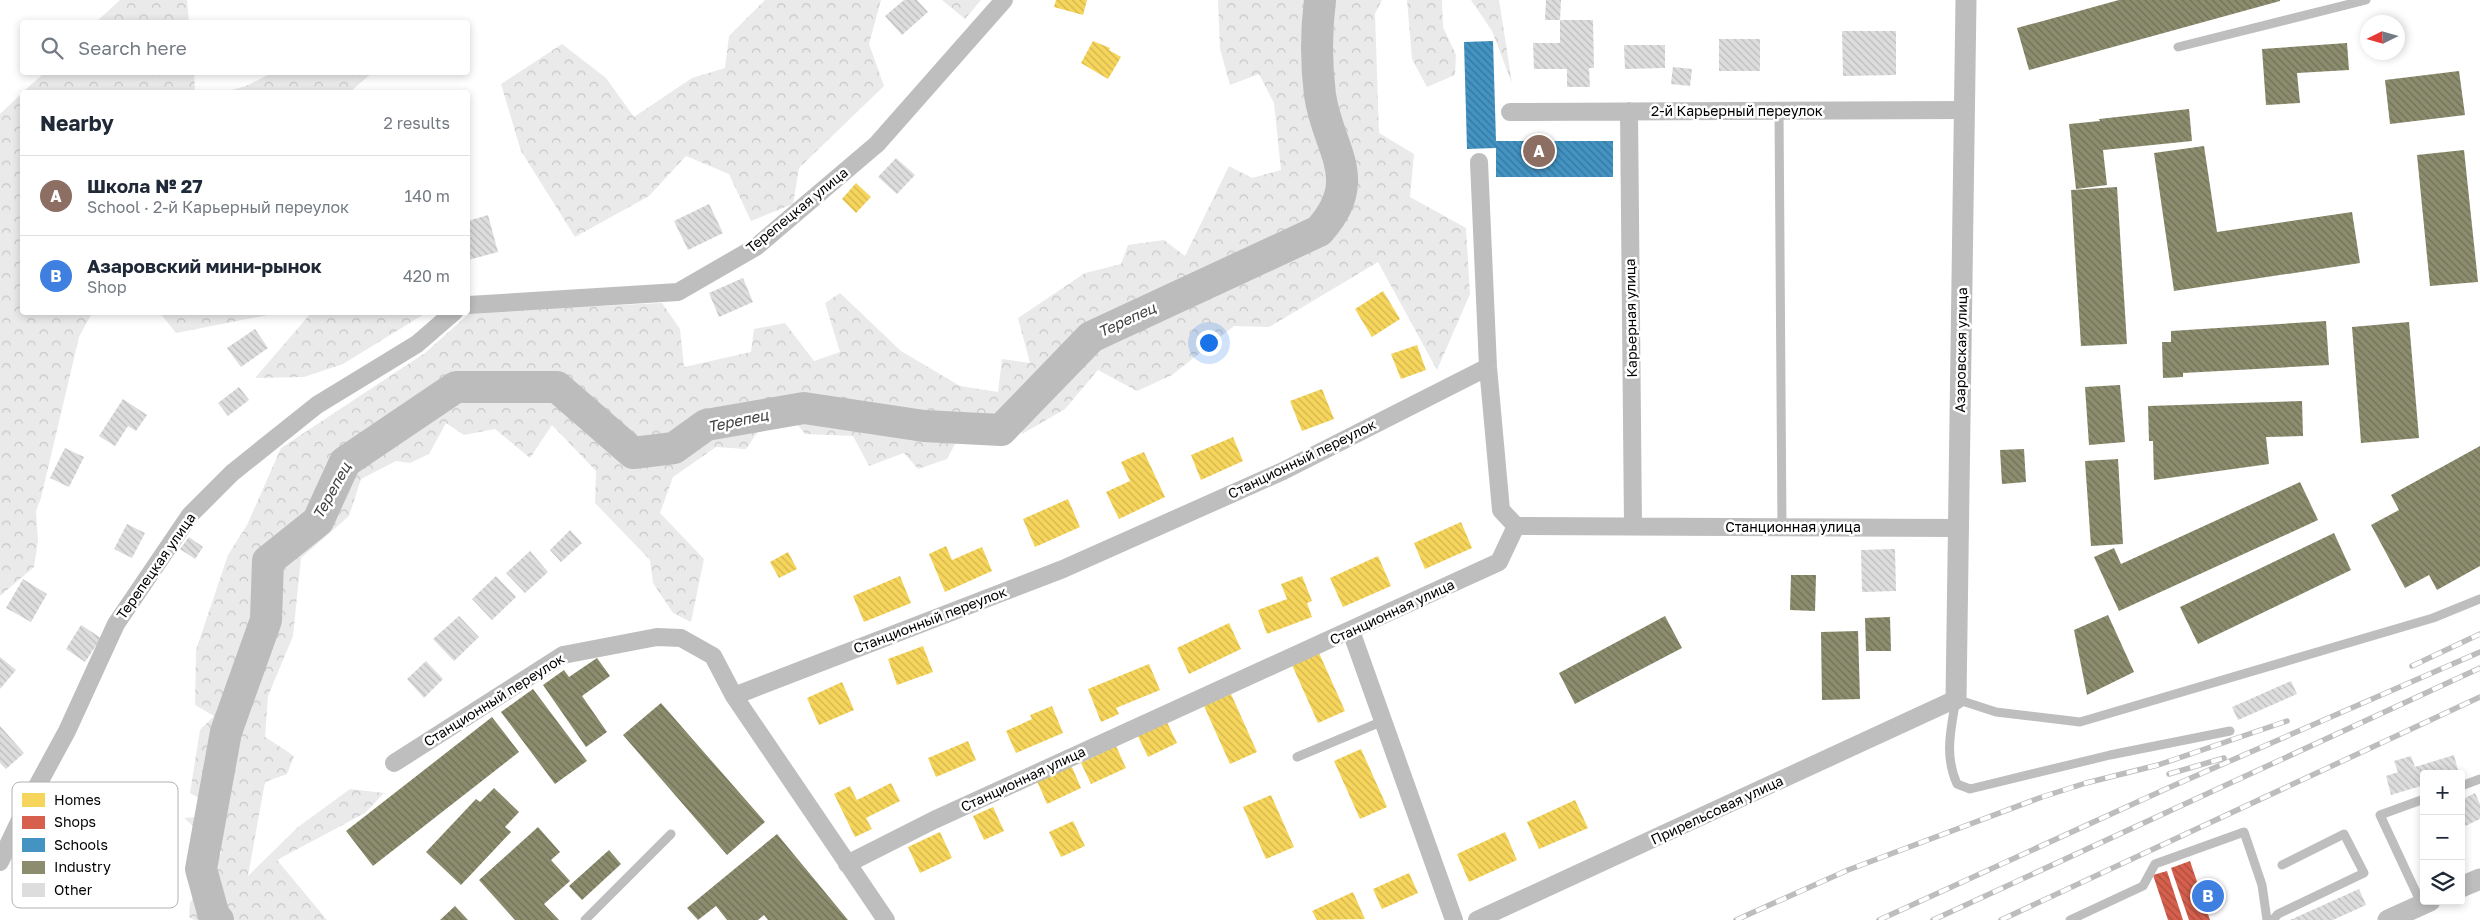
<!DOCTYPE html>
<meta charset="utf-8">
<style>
:root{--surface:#fff;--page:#f6f6f7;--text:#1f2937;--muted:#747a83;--line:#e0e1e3;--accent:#111827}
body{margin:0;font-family:"Golos Text",sans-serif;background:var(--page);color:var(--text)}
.controls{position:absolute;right:15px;bottom:15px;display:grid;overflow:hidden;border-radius:5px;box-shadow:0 2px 8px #0003}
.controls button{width:45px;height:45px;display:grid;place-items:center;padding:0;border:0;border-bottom:1px solid var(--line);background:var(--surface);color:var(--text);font:25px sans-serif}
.compass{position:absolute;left:2360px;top:15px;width:45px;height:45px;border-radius:50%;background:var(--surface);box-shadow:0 2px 8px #0003;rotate:265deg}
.you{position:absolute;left:1208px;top:342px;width:18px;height:18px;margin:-12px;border:4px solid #fff;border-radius:50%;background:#1a73e8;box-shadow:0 0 0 8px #1a73e833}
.badge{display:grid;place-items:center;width:32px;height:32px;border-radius:50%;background:var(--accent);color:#fff;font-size:16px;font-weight:700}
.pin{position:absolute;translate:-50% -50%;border:2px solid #fff;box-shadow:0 1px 5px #0006}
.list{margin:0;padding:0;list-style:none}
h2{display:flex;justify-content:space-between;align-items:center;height:65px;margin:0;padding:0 20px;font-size:21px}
h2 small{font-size:16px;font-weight:400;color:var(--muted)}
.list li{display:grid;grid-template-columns:32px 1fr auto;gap:15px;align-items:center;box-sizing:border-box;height:80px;padding:0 20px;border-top:1px solid var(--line)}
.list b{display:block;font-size:19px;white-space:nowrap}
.list p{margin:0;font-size:16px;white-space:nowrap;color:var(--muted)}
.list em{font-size:16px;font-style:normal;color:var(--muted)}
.icon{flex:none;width:28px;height:28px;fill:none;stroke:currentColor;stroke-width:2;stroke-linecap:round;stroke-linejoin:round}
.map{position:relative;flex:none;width:2480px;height:920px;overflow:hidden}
.search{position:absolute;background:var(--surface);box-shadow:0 2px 8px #0003;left:20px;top:20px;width:450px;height:55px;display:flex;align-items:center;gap:12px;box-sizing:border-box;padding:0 18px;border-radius:5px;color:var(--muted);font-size:19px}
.panel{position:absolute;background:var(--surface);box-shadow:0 2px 8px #0003;left:20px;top:90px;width:450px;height:225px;border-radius:5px}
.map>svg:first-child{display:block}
</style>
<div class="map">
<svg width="2480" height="920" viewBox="0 0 2480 920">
<defs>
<pattern id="forest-crowns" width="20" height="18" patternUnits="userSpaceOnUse" patternTransform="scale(1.25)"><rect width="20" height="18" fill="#eaeaea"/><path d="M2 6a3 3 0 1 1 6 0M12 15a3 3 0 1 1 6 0" fill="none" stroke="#c7c7c7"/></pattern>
<pattern id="homes-back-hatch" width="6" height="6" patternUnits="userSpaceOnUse" patternTransform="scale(1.25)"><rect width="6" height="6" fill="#f6d55c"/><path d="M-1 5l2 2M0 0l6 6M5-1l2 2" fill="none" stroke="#d1b54e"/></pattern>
<pattern id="shops-back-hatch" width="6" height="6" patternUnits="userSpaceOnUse" patternTransform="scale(1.25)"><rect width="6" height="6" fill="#d6604d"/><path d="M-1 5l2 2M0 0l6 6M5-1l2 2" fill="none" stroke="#ab4d3e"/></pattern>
<pattern id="schools-back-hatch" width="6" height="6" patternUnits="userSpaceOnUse" patternTransform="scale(1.25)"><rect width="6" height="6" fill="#4393c3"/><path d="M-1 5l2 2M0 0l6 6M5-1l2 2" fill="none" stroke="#36769c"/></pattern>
<pattern id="industry-back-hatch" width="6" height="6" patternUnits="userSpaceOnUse" patternTransform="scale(1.25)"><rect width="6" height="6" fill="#8c8c6e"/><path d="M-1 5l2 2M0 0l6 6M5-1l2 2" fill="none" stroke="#707058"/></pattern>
<pattern id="building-back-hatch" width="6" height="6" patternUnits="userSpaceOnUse" patternTransform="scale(1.25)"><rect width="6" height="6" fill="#ddd"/><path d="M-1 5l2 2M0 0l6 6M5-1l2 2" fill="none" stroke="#bcbcbc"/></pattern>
</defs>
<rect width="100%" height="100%" fill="#fff"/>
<!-- forest -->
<path fill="url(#forest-crowns)" d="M 120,0 L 187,0 L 189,22 L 96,22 Z
M 765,0 L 881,0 L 869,44 L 884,86 L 799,168 L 793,204 L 751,221 L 729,174 L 686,156 L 649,196 L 575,237 L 521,151 L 501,84 L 562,44 L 606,78 L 634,117 L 692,78 L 725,68 L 729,36 Z
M 942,0 L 981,0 L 965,19 Z
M 1218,0 L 1382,0 L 1375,14 L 1379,133 L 1414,154 L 1410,197 L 1466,228 L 1470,294 L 1437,370 L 1378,262 L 1269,327 L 1234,326 L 1172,375 L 1137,391 L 1098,370 L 1065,409 L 1022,434 L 1019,399 L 996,417 L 970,416 L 947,459 L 918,469 L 904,453 L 869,466 L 853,436 L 805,434 L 797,424 L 759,430 L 746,449 L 716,447 L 673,477 L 660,513 L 704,559 L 691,622 L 673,613 L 653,583 L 650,560 L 595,503 L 596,471 L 552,425 L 530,458 L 495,429 L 464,435 L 446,423 L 429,454 L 410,463 L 396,461 L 361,479 L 349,516 L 301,558 L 293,636 L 268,696 L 265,737 L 294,756 L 287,774 L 265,782 L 248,876 L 298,827 L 350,789 L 384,793 L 365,813 L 277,860 L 327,920 L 194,920 L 189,917 L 190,903 L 222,852 L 184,818 L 227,814 L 190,793 L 200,730 L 214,716 L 195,705 L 196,650 L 228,555 L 247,525 L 281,448 L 425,353 L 471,312 L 662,303 L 680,329 L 684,367 L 751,352 L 754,329 L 785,323 L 814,361 L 840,352 L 825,303 L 840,293 L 901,351 L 960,386 L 998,392 L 1002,359 L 1030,363 L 1018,318 L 1085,273 L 1121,264 L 1128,245 L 1164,240 L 1185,256 L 1229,166 L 1252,178 L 1281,170 L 1274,103 L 1259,74 L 1230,85 L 1220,49 Z
M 1407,0 L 1442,0 L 1443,27 L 1456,55 L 1455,75 L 1427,87 L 1412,59 Z
M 1471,0 L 1499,0 L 1512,83 L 1492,31 Z
M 274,72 L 372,72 L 372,73 L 350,92 L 225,92 L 246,86 Z
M 194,73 L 195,92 L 23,92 L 44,73 Z
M 22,93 L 22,312 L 92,313 L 79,337 L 41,498 L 36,511 L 38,541 L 34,567 L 0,596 L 0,114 Z
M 160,313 L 278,313 L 176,333 Z
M 311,313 L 311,312 L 426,313 L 343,364 L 304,377 L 255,378 Z"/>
<!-- homes -->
<path fill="url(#homes-back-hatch)" d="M 1056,0 L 1087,0 L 1083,15 L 1054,7 Z
M 1093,41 L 1110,48 L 1109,50 L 1121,57 L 1108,79 L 1081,63 Z
M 856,183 L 871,197 L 856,213 L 842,199 Z
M 1383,291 L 1400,319 L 1372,337 L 1355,309 Z
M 1417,345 L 1426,370 L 1401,379 L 1391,354 Z
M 1322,389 L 1334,419 L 1302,431 L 1290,401 Z
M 1233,437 L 1243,461 L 1201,480 L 1191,455 Z
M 1144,452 L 1165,497 L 1119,519 L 1106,492 L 1130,481 L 1121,462 Z
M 1068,499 L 1080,527 L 1035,547 L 1023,519 Z
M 1461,522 L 1472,548 L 1425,569 L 1414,543 Z
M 946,546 L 952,560 L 982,547 L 992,571 L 945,592 L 929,554 Z
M 788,552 L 797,569 L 779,578 L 770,562 Z
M 1378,556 L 1391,586 L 1343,607 L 1330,578 Z
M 900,576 L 911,603 L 864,622 L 853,596 Z
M 1302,576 L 1312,601 L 1307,603 L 1312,617 L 1267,634 L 1258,610 L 1287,599 L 1281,584 Z
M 1229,623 L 1241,649 L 1189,674 L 1177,648 Z
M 923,646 L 933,672 L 897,685 L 888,659 Z
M 1319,653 L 1345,711 L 1318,723 L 1292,665 Z
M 1149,664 L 1160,690 L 1116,708 L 1119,714 L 1101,722 L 1088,689 Z
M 842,682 L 854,710 L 819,725 L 807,698 Z
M 1231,694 L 1257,752 L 1230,764 L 1204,706 Z
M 1052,706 L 1063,733 L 1016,753 L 1006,731 L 1032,719 L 1030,715 Z
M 1164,716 L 1177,743 L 1148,757 L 1135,730 Z
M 968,741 L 976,760 L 936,777 L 928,758 Z
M 1116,746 L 1126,768 L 1091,784 L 1081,763 Z
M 1361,749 L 1387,807 L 1360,819 L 1334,761 Z
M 1071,765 L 1081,788 L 1047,804 L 1037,781 Z
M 891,783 L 900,801 L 866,818 L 872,829 L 855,837 L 834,794 L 850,786 L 857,800 Z
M 1271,795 L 1294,847 L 1266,859 L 1243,807 Z
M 1575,800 L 1588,828 L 1539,849 L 1527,822 Z
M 993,807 L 1004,831 L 984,840 L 973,816 Z
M 1073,821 L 1085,846 L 1061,857 L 1049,832 Z
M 940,832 L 952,858 L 920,873 L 908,847 Z
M 1505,832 L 1517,860 L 1469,882 L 1457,854 Z
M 1409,873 L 1418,893 L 1382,909 L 1373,889 Z
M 1353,892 L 1365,919 L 1317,920 L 1312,911 Z"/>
<!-- shops -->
<path fill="url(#shops-back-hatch)" d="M 2190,861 L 2210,920 L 2189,920 L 2171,868 Z
M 2167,871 L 2183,920 L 2168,920 L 2153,875 Z"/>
<!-- schools -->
<path fill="url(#schools-back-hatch)" d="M 1493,41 L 1496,141 L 1613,141 L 1613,177 L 1496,177 L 1496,148 L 1467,149 L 1464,42 Z"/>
<!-- industry -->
<path fill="url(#industry-back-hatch)" d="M 2119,0 L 2280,0 L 2280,1 L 2029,70 L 2017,28 Z
M 2347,43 L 2349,70 L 2297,73 L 2300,103 L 2266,105 L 2262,49 Z
M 2459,71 L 2465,115 L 2390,124 L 2385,80 Z
M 2189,109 L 2192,141 L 2103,150 L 2107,185 L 2076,189 L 2069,124 L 2100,121 L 2099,119 Z
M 2204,146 L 2217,232 L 2352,212 L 2360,263 L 2174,291 L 2154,153 Z
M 2464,150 L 2478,282 L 2430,286 L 2417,155 Z
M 2117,187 L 2127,344 L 2081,346 L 2071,190 Z
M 2326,321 L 2329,365 L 2183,373 L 2183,377 L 2163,378 L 2162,342 L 2171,342 L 2171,331 Z
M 2409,322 L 2419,438 L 2361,443 L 2352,327 Z
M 2120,385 L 2125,442 L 2089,445 L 2085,387 Z
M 2302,401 L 2303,436 L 2266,437 L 2269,464 L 2154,480 L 2153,441 L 2149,441 L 2148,406 Z
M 2480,446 L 2480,566 L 2437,590 L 2429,575 L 2405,588 L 2371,525 L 2399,510 L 2391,495 Z
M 2024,449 L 2026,482 L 2002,484 L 2000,450 Z
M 2118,459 L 2123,544 L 2091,546 L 2085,461 Z
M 2300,482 L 2318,520 L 2119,611 L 2094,557 L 2114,548 L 2121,564 Z
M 2334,533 L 2351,570 L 2198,644 L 2180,607 Z
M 1791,575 L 1816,575 L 1815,611 L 1790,610 Z
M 2108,615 L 2134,672 L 2087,695 L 2074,630 Z
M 1665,616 L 1682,648 L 1575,704 L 1559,673 Z
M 1890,617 L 1891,651 L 1866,651 L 1865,618 Z
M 1858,631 L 1860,699 L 1822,700 L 1821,632 Z
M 597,658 L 610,676 L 582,696 L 607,732 L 586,747 L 543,685 L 564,670 L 569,677 Z
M 533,689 L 587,761 L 555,784 L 501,712 Z
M 661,703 L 765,822 L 727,855 L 623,735 Z
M 492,717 L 519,752 L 373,866 L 346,831 Z
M 494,788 L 519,812 L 505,827 L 511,832 L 461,885 L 426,852 L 476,799 L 480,802 Z
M 538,827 L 560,852 L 551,860 L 570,881 L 544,904 L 559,920 L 515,920 L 479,880 Z
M 777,834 L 848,920 L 768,920 L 764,915 L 758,920 L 727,920 L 716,906 L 698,920 L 687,908 Z
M 609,850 L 621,864 L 582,900 L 569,886 Z
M 455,906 L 468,920 L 440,920 Z"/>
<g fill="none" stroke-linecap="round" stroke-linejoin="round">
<!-- river -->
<path stroke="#bcbcbc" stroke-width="32" d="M 218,920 L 214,916 L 201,869 L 226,732 L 266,620 L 268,561 L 318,521 L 345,462 L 456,387 L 557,387 L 633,453 L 674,448 L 706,425 L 804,408 L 924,426 L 1001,430 L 1091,337 L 1319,231 C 1366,179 1328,150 1320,95 C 1316,63 1316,32 1320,0"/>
</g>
<!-- building -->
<path fill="url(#building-back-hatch)" d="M 904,0 L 917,0 L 928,12 L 902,35 L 885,16 Z
M 1546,0 L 1561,0 L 1560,20 L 1593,20 L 1594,68 L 1589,68 L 1590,87 L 1567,87 L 1567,69 L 1534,69 L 1533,43 L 1560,43 L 1560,20 L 1545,20 Z
M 1842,31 L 1896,31 L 1896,75 L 1843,76 Z
M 1719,39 L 1760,39 L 1760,71 L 1719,71 Z
M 1624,45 L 1665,45 L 1665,68 L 1625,69 Z
M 1673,67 L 1692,69 L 1690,86 L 1671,84 Z
M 896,158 L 915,175 L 897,194 L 878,177 Z
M 709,204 L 723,233 L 688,250 L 674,221 Z
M 488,215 L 498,252 L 468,260 L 468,221 Z
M 743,278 L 753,302 L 719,317 L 709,293 Z
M 255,329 L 268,348 L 241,367 L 227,348 Z
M 239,387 L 249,400 L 228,416 L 218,403 Z
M 123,399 L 147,415 L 136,431 L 128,426 L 115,446 L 99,436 Z
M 65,448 L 84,457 L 69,487 L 50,478 Z
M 127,524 L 145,533 L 132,558 L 114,549 Z
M 570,530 L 582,543 L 561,562 L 550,550 Z
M 189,537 L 203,547 L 195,559 L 180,549 Z
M 1895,549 L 1896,591 L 1862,592 L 1861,550 Z
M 530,551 L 548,572 L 525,593 L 506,573 Z
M 496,576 L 516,597 L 492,620 L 472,599 Z
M 23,579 L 47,594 L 31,622 L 6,608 Z
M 459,616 L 479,637 L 454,661 L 433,639 Z
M 81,625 L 101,638 L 85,662 L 66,649 Z
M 0,657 L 16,670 L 0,689 Z
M 426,661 L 443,679 L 424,698 L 407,679 Z
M 2291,681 L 2297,694 L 2238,720 L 2232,707 Z
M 0,726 L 24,753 L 6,769 L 0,763 Z
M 2454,755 L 2459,774 L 2424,774 L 2424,785 L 2391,795 L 2386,776 L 2398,772 L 2394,761 L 2411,756 L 2415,767 Z
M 2475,793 L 2480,804 L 2480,819 L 2461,828 L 2461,800 Z
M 2359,889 L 2366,905 L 2333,920 L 2290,920 Z"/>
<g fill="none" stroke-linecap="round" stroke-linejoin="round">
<!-- service -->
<path stroke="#bebebe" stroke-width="9" d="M 2178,47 L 2366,0
M 1779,111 L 1782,528
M 2230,731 L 2110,755 L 1970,789 L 1957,784 C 1944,755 1951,729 1956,699 L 1996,712 L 2080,722 L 2433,618 L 2480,599
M 1297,757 L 1383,721
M 2461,786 L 2480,779
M 2422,905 L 2380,815 L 2424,799
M 585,920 L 671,834
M 2070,920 L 2143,886 L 2155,864 L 2244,832 L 2262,885 L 2267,920
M 2273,920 L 2278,914 L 2364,873 L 2344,834 L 2282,865"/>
<!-- minor -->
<path stroke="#bebebe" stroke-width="18" d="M 1629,111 L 1633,525
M 1510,112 L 1965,110
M 1479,162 L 1488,367 L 1501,510 L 1516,526
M 468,305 L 678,292 L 756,247 L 877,144 L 1004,0
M 1351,631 L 1454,920
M 734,696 L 1063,569 L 1283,471 L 1488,367
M 394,763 L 563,655 L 657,637 L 681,638 L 713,656 L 734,696 L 886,920
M 0,862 L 29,801 L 67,731 L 116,624 L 190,515 L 232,473 L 317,405 L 417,344 L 454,312
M 847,864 L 934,820 L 1499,562 L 1516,526 L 1958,528
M 1477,920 L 1956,699"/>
<!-- tertiary -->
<path stroke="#bebebe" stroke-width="21" d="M 1956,699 L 1966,0
M 2461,887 L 2480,879
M 2388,920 L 2430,901"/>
<defs>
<path id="rail" d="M 2412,666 L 2480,634
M 2169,774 L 2224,758
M 1736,920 L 1848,870 L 2042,797 L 2086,783 L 2158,765 L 2287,721
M 1879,920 L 2168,788 L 2480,652
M 1933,920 L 2480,668
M 2001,920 L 2480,697"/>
</defs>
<!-- rail casing -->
<use href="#rail" stroke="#bdbdbd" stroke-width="5.5"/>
<!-- rail -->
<use href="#rail" stroke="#fff" stroke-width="4" stroke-dasharray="11" stroke-linecap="butt"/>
</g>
<g text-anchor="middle" stroke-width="5" stroke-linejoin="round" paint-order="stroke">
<!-- street labels -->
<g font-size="14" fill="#000" stroke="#fff">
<text x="1737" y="116">2-й Карьерный переулок</text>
<text transform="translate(797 210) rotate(-39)" y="5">Терепецкая улица</text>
<text transform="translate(1631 318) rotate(-91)" y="5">Карьерная улица</text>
<text transform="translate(1961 350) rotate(-89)" y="5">Азаровская улица</text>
<text transform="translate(1302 459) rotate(-26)" y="5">Станционный переулок</text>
<text x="1793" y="532">Станционная улица</text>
<text transform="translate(156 566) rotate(-55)" y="5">Терепецкая улица</text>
<text transform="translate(1392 612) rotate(-25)" y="5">Станционная улица</text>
<text transform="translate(930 620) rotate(-21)" y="5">Станционный переулок</text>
<text transform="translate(494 700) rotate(-32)" y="5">Станционный переулок</text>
<text transform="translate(1023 779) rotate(-25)" y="5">Станционная улица</text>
<text transform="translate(1717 810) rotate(-25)" y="5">Прирельсовая улица</text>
</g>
<!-- water labels -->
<g font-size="15" font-style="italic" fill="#414141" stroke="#fff">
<text transform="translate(1127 320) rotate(-25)" y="5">Терепец</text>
<text transform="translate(738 421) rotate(-12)" y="5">Терепец</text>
<text transform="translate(332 491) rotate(-61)" y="5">Терепец</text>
</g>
</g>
<!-- legend -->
<rect x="12" y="782" width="166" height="126" rx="8" fill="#fff" stroke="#b2b2b2" stroke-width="1"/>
<rect x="22" y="793" width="23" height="14" fill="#f6d55c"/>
<rect x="22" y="816" width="23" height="13" fill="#d6604d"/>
<rect x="22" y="838" width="23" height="14" fill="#4393c3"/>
<rect x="22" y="861" width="23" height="13" fill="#8c8c6e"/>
<rect x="22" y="883" width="23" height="14" fill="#ddd"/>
<g font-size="14" fill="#000">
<text x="54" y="805">Homes</text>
<text x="54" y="827">Shops</text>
<text x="54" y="850">Schools</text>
<text x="54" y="872">Industry</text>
<text x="54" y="895">Other</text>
</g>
</svg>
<div class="controls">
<button>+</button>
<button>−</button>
<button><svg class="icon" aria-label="layers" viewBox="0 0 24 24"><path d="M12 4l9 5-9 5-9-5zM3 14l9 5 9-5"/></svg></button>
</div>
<svg class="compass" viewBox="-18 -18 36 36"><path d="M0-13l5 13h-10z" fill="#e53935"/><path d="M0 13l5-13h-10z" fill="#747a83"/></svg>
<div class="you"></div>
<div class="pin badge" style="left:1539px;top:151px;background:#8d6e63">A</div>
<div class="pin badge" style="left:2208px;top:896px;background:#3f7fe0">B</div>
<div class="search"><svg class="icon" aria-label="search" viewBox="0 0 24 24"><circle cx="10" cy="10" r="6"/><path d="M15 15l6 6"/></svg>Search here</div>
<section class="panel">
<h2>Nearby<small>2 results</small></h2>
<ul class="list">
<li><span class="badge" style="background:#8d6e63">A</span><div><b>Школа № 27</b><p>School · 2-й Карьерный переулок</p></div><em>140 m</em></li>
<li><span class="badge" style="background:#3f7fe0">B</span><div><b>Азаровский мини-рынок</b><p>Shop</p></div><em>420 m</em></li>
</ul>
</section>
</div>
